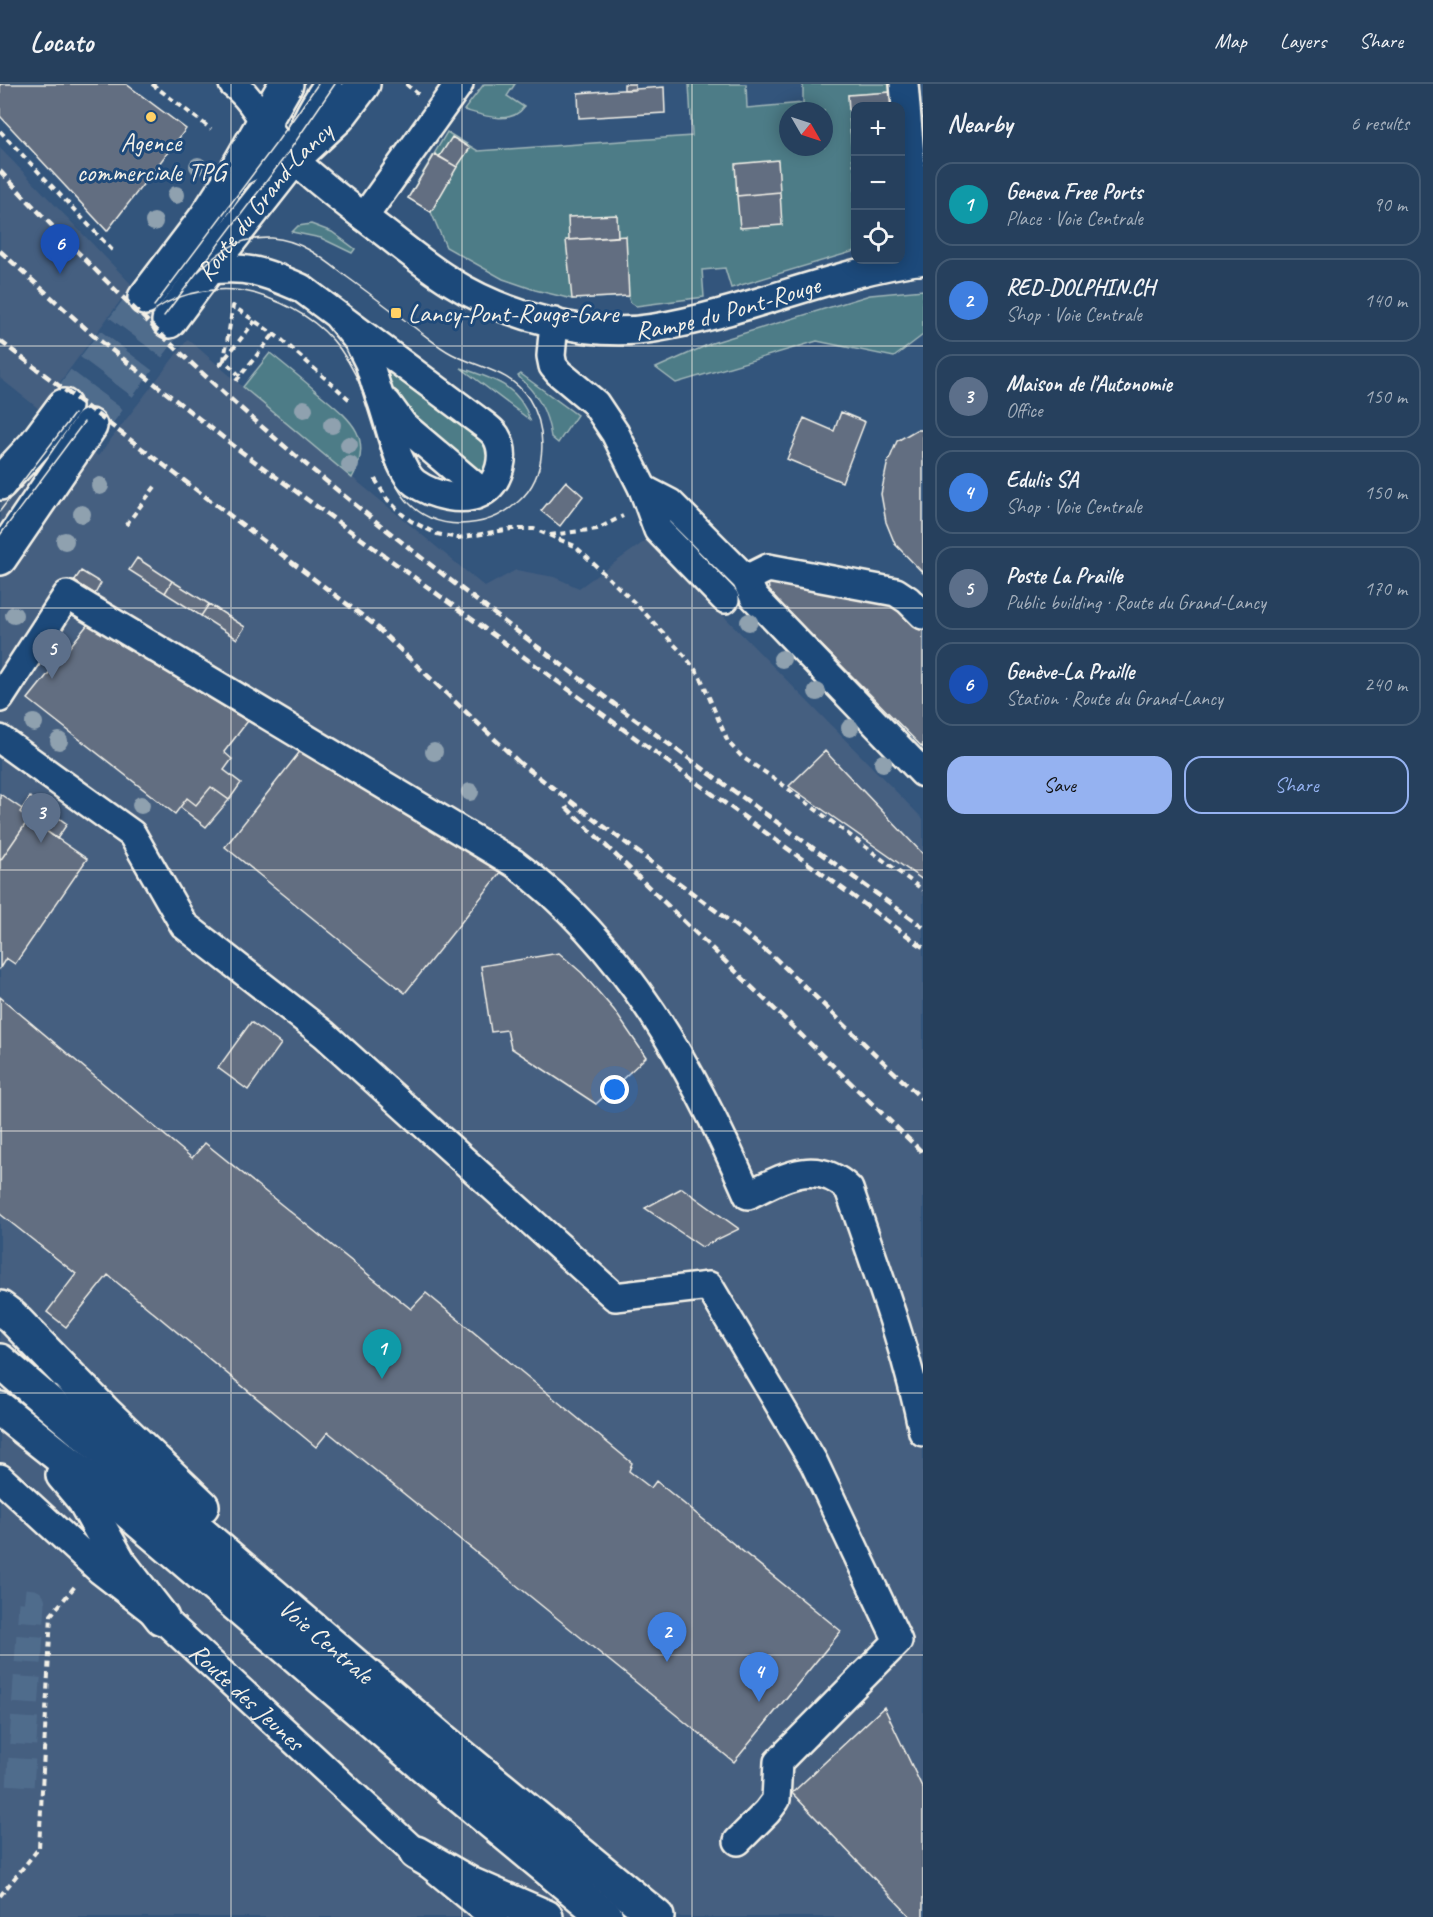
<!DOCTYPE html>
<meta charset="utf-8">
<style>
:root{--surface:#26405d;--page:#2e4763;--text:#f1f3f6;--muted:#a4afbc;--line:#425972;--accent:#95b2f1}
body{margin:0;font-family:Caveat,sans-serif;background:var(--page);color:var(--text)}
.controls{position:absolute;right:18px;top:18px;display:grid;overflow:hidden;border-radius:12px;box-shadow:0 3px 15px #0003}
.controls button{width:54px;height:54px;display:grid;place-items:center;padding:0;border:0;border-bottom:2px solid var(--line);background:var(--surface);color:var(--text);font:30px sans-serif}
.compass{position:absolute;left:779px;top:18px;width:54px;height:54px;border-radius:50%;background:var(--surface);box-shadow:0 3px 15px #0003;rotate:129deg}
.you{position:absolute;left:615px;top:1006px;width:21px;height:21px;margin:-15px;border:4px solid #fff;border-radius:50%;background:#1a73e8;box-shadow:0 0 0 9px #1a73e833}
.badge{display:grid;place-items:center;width:39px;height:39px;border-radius:50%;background:var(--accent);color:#fff;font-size:20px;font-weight:700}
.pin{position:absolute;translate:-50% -50px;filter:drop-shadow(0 2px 3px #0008)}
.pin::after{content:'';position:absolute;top:32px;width:21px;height:18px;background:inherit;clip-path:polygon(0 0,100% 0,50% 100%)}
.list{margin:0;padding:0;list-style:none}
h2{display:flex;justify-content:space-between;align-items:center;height:78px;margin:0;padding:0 24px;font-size:26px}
h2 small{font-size:20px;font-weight:400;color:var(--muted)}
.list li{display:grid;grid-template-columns:39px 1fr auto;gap:18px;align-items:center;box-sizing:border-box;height:84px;margin:0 12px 12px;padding:0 12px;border:2px solid var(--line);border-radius:18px}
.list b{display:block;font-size:22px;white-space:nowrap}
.list p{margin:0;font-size:20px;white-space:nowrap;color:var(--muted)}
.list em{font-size:20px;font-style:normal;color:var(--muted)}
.actions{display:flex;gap:12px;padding:18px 24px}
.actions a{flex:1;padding:14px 0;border:2px solid var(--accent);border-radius:18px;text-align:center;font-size:21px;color:var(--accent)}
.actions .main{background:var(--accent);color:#111}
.icon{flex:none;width:33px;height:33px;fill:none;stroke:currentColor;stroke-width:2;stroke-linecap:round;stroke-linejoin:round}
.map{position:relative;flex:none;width:923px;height:1833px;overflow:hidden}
header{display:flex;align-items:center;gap:36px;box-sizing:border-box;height:84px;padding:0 30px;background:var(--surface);border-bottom:2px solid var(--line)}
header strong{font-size:28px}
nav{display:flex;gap:33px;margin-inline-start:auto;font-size:21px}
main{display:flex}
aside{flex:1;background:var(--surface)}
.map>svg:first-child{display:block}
</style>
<header>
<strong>Locato</strong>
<nav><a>Map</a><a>Layers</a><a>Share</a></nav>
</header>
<main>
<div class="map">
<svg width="923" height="1833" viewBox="0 0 923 1833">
<rect width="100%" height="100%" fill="#33557c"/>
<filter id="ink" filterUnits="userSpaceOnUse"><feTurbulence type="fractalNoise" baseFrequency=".0167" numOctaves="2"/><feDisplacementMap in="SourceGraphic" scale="12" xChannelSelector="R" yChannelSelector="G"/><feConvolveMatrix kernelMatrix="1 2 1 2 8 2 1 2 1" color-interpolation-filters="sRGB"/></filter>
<g filter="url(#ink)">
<!-- built -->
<path fill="#455f80" d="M 0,64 L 132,201 L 40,325 L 98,372 L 188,255 L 243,303 L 485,503 L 516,486 L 554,493 L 579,504 L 648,455 L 923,735 L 923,1833 L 0,1833 L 0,379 L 39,325 L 0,294 Z"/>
<!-- green -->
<path fill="#4d7c87" stroke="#a0b6b8" stroke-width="1.5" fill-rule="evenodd" d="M 484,0 L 515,0 L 507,12 L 524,23 C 511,42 482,31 464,26 Z
M 689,0 L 746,0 L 747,24 L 803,19 L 803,0 L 890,0 L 891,8 L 848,11 L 853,81 L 855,82 L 855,167 L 731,204 L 725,184 L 702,186 L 704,213 L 636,222 L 630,218 L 628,212 L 572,215 L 535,206 L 503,195 L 446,163 L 431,128 L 408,114 L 447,48 L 478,67 L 692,52 ZM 788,27 L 824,27 L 824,63 L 788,63 Z
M 311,140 L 332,148 L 355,165 L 352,169 L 321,154 L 292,148 L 298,142 Z
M 923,206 L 923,251 L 894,273 L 817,257 L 676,299 L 656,284 L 712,259 L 870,211 Z
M 270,269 C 285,281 301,294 316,307 C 347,333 376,351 352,394 L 243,303 Z
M 390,284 L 484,354 L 489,364 L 487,384 L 478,392 L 410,332 L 394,314 L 384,285 Z
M 461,284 C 493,295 519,301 530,336 Z
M 521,290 L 577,331 L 558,359 L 551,353 C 547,326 538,311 518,292 Z"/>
<!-- building -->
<path fill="#626e81" stroke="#f4f1e8" stroke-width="1.5" d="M 0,0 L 126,0 L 186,45 L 107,147 L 0,32 Z
M 624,0 L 635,0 L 635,6 L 624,6 Z
M 664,3 L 665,29 L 579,34 L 578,9 Z
M 891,8 L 892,22 L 856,22 L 856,43 L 850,43 L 848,11 Z
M 850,43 L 856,43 L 856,75 L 853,75 Z
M 452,53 L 470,64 L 457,83 L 439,73 Z
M 435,70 L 457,83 L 431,128 L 408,114 Z
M 778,76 L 780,108 L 737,112 L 735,80 Z
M 780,108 L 782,141 L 740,144 L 737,112 Z
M 617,131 L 618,153 L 569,156 L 568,133 Z
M 626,152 L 629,212 L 572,215 L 566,156 Z
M 841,328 L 865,338 L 842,398 L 787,375 L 804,334 L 834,347 Z
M 916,346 L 923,346 L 923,489 L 895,460 L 886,438 L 881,410 L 887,381 L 897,357 Z
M 566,397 L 583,412 L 560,442 L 541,427 Z
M 137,474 L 172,497 L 165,509 L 129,486 Z
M 81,487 L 101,499 L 95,510 L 74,497 Z
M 771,493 L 892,512 L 923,543 L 923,664 L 779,518 L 769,506 L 768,498 Z
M 172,497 L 209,520 L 201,532 L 165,509 Z
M 209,520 L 245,543 L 237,555 L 201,532 Z
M 88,540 L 248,637 L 224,668 L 232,675 L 224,686 L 241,699 L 229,716 L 211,703 L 196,721 L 187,714 L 175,730 L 28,615 Z
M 302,665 L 502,787 L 405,909 L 225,763 Z
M 825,667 L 923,770 L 923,796 L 789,702 Z
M 211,703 L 229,716 L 206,743 L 180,723 L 187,714 L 196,721 Z
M 0,710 L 22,725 L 20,728 L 29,735 L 0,777 Z
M 30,713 L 67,740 L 57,755 L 20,728 Z
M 29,735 L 87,775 L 15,880 L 6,874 L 0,884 L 0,777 Z
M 559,869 L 582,889 L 614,926 L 646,973 L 596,1020 L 511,964 L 507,946 L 491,948 L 481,882 Z
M 0,913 L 192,1074 L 205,1059 L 411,1225 L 426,1209 L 632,1379 L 629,1387 L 651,1404 L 656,1397 L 841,1547 L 734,1678 L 328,1348 L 316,1363 L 108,1191 L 66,1243 L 47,1228 L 76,1190 L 0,1130 Z
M 251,938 L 281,960 L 248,1006 L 218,984 Z
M 682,1104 L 739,1145 L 702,1163 L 645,1124 Z
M 884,1623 L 923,1705 L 923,1833 L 911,1833 L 792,1709 Z"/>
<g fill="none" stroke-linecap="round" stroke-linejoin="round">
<!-- minor-tunnel -->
<path stroke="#506c8c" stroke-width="27" stroke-dasharray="27 14" stroke-linecap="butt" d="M 24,1518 L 32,1519 L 20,1704 L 29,1705"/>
<!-- major-tunnel -->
<path stroke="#506c8c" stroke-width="33" stroke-dasharray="33 16" stroke-linecap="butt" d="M 64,322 L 145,214
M 90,342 L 169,237"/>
<defs>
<g id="minor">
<path id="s1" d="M 233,0 C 258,19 267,50 289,71 C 316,97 347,120 377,143 C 401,161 424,181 450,197 C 505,232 589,255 654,244 C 746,229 831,188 923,176"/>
<path d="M 904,0 L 919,177"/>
<path d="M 293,75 C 300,45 311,25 328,0"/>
<path d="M 233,92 C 253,82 270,69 293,75"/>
<path d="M 364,133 L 459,0"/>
<path d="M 206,187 C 244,180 267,189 301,204 L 479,337 C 486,342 492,346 496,352 C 507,370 500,399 481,409 C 462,419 432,411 415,399 C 407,393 402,381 398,372 L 369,279 L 358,257 L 337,231"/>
<path d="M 554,238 L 551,272 L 553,282 L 559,289 L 595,319 L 615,349 L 643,405 L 658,446 L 725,515"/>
<path d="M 387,319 L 403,341 L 482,408"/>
<path d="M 643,405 L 670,419 L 746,495 L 754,513 L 923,689"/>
<path d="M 746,495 L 768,484 L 896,508 L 908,516 L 923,531"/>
<path d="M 0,614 L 67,511 L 514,779 C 626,862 693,985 748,1111 C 783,1094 815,1073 849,1105 C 876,1185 907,1265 923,1348"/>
<path d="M 0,655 L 132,750 L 184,841 L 324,950 L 615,1213 L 709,1202 L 814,1379 L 898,1557 L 778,1678 L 776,1716 L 767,1728 L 738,1757"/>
<path id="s2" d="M 0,1394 L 100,1486 L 162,1534 L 416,1769 L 494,1833"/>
</g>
<g id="major">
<path d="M 145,214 L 205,135 L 233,92 L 286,0"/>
<path id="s3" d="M 169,237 L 227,159 L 293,75 L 338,33 L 363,0"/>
<path d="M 0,399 L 35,361 L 64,322"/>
<path d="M 0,474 L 90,342"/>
<path d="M 0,1224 L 12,1233 L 106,1330 L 202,1422"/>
<path id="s4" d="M 0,1277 L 442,1656 L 657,1833"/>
<path d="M 0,1325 L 105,1408 L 429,1686 L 606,1833"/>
<path d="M 63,1391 L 84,1416 L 120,1480 L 162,1534"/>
<path d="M 416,1769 L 472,1801 L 546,1833"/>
</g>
</defs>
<!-- minor casing -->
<use href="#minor" stroke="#f4f1e8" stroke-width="32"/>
<!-- major casing -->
<use href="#major" stroke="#f4f1e8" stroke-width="38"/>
<!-- path -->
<path stroke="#f4f1e8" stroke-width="4" stroke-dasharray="6 4.5" stroke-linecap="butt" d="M 152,0 L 211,45
M 406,0 L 418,10
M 0,47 L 113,167
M 219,282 L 255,237
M 240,292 L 224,276 L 233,222 L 282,256 L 351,317
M 236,297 L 274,250
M 375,395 L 387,415 L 402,430 L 411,437 L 437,450 L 458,454 L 511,445 L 534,445 L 575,462 L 638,522 L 685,572 L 700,592 L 728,658 L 742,673 L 775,695 L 923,806
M 126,441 L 157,400
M 550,451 L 597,445 L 623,432
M 0,1812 L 39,1764 L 51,1531 L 76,1501"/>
<!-- minor -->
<use href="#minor" stroke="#1f4a7a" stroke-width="27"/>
<!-- major -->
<use href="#major" stroke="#1f4a7a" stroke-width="33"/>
<!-- tram -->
<path stroke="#f4f1e8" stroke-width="1.5" d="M 154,222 L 277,58 L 318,0
M 156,225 C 182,207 222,201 253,209 C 287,219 319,236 340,265 C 353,283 362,303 369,324 C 385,373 393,439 460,440 C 482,440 503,432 519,417 C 547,392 548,345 529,315 C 511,287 479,284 452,270 C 438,263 425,251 411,241 C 390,225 369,209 347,193 C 325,176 302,156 272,154 C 239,153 220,166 198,188
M 164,232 L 287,70 L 335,0
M 0,427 L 74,330
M 0,451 L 84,338"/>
<!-- rail -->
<path stroke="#f4f1e8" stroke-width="4.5" stroke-dasharray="9 4.5" stroke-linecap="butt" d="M 0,87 C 104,198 213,305 331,401 C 521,557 723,699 923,843
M 0,167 L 94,252 L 239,366 L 923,863
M 0,257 L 372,539 L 522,681
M 516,676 L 732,839 L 776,875 L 923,1016
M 566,723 L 923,1069"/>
</g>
<!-- trees -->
<g fill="#8fa1af">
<circle cx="198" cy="82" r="9"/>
<circle cx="176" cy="111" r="9"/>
<circle cx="154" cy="138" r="9"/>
<circle cx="304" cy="325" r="9"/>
<circle cx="332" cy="341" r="9"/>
<circle cx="349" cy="361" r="9"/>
<circle cx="350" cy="381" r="9"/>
<circle cx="100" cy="402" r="9"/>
<circle cx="82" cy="430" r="9"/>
<circle cx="65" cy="457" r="9"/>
<circle cx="14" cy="531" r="9"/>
<circle cx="749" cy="538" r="9"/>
<circle cx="782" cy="575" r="9"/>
<circle cx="817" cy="608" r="9"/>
<circle cx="34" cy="639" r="9"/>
<circle cx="850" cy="644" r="9"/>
<circle cx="59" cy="657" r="9"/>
<circle cx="434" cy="668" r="9"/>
<circle cx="883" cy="679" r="9"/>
<circle cx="470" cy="708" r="9"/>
<circle cx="141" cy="721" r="9"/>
</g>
</g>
<!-- grid -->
<path fill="none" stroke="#f4f1e8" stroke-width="1.5" stroke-opacity="0.55" d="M 231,0 L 231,1833M 462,0 L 462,1833M 692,0 L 692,1833M 0,262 L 923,262M 0,524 L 923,524M 0,786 L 923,786M 0,1047 L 923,1047M 0,1309 L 923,1309M 0,1571 L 923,1571"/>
<!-- markers -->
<g fill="#ffd166" stroke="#1f4a7a" stroke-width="2">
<circle cx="151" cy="33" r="6"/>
<rect x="390" y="223" width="12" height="12" rx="3"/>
</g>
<g text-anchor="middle" stroke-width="6" stroke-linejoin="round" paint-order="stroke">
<!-- poi labels -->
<g font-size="26" fill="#f4f1e8" stroke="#1f4a7a">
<text x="151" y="67">Agence<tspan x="151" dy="30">commerciale TPG</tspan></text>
<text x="408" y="238" text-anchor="start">Lancy-Pont-Rouge-Gare</text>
</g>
<!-- street labels -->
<g font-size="26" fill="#f4f1e8" stroke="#1f4a7a">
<text dy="9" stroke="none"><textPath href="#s3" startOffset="153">Route du Grand-Lancy</textPath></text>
<text dy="9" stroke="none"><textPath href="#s1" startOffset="585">Rampe du Pont-Rouge</textPath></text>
<text dy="9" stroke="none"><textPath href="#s4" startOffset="430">Voie Centrale</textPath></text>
<text dy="9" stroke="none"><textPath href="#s2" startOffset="330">Route des Jeunes</textPath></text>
</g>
</g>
</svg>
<div class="controls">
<button>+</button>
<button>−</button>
<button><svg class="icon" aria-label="locate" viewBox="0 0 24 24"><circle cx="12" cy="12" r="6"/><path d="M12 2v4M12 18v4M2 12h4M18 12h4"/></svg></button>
</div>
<svg class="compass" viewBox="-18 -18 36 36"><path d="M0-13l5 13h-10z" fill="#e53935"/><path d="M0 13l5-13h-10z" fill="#a4afbc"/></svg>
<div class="you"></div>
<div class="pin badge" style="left:382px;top:1295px;background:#0f9aa8">1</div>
<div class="pin badge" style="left:667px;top:1578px;background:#3f7fe0">2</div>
<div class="pin badge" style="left:41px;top:759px;background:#5c6f8a">3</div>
<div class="pin badge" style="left:759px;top:1618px;background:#3f7fe0">4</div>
<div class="pin badge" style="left:52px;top:595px;background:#5c6f8a">5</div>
<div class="pin badge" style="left:60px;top:190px;background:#1a4fb4">6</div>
</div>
<aside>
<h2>Nearby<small>6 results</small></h2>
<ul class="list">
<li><span class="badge" style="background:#0f9aa8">1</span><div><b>Geneva Free Ports</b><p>Place · Voie Centrale</p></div><em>90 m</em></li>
<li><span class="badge" style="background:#3f7fe0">2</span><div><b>RED-DOLPHIN.CH</b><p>Shop · Voie Centrale</p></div><em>140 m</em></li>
<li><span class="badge" style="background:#5c6f8a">3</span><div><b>Maison de l'Autonomie</b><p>Office</p></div><em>150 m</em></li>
<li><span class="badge" style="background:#3f7fe0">4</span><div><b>Edulis SA</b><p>Shop · Voie Centrale</p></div><em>150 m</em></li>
<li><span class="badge" style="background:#5c6f8a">5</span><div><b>Poste La Praille</b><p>Public building · Route du Grand-Lancy</p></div><em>170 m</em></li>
<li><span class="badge" style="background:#1a4fb4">6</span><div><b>Genève-La Praille</b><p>Station · Route du Grand-Lancy</p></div><em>240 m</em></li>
</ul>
<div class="actions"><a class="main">Save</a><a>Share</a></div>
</aside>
</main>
